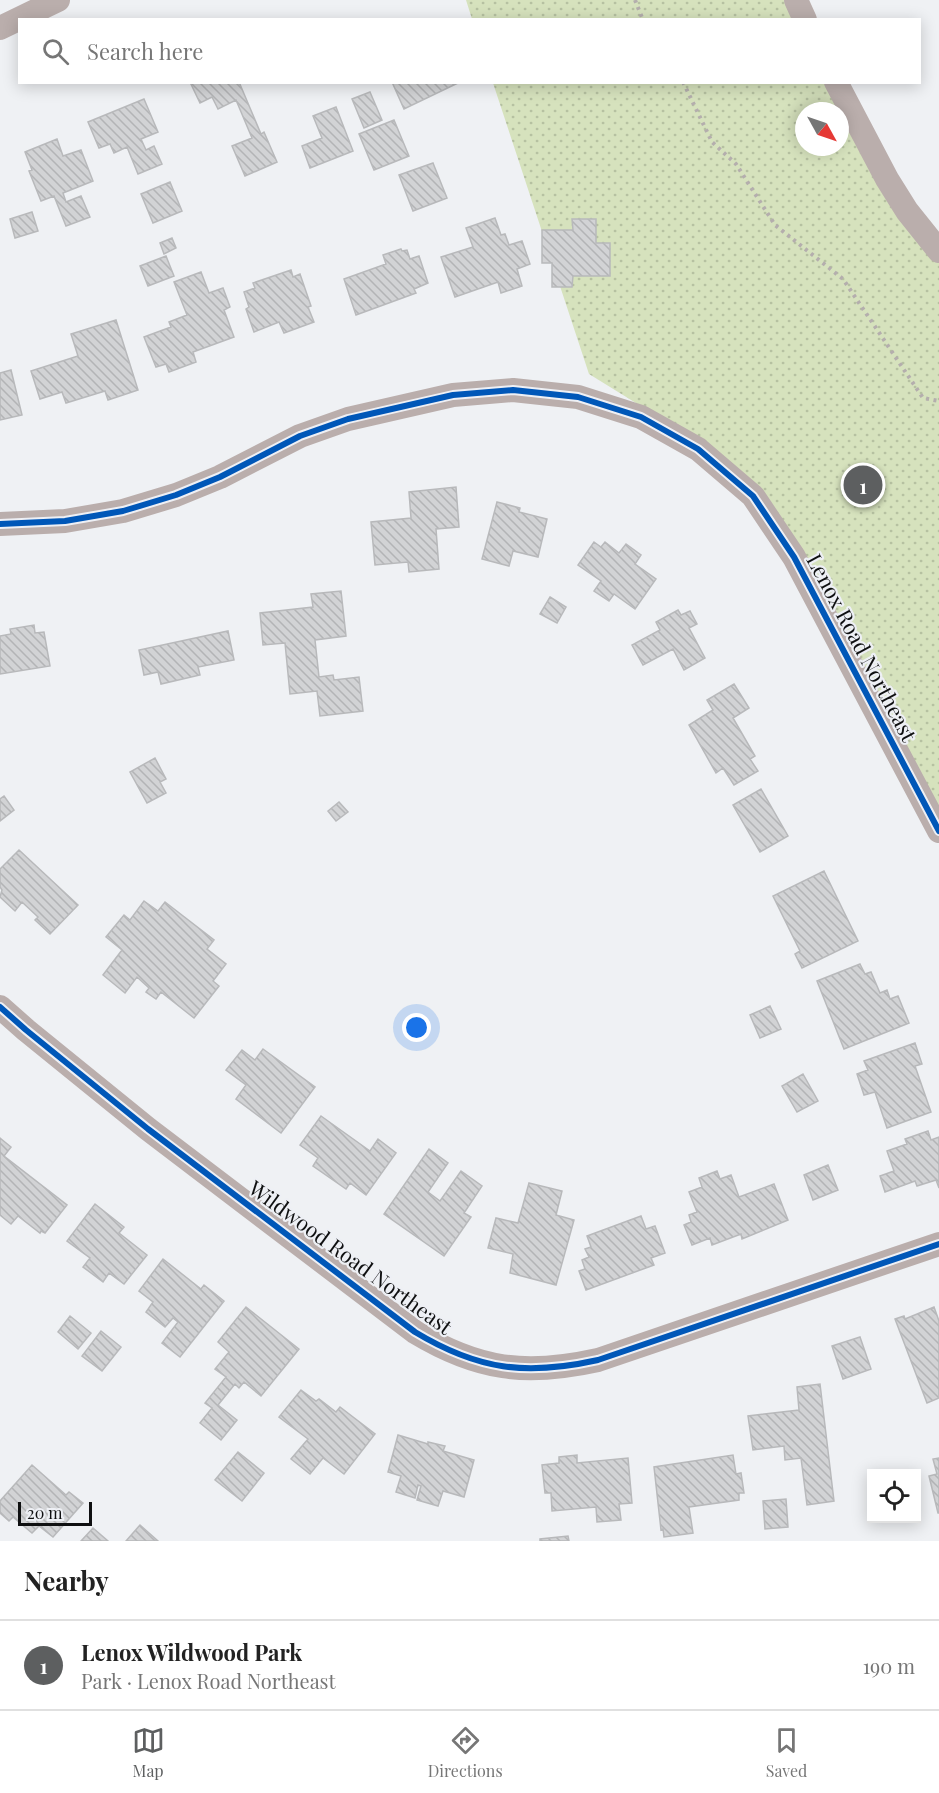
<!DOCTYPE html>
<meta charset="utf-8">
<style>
:root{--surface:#fff;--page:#f6f6f6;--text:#222;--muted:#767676;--line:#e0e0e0;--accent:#5d5f60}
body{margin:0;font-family:"Playfair Display",serif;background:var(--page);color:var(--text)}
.controls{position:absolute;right:18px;bottom:18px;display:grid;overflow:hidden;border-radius:0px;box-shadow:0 3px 15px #0003}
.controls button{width:54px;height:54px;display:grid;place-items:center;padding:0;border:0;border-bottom:2px solid var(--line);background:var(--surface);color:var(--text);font:30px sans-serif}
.compass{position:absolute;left:795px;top:102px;width:54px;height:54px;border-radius:50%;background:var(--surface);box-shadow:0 3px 15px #0003;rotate:130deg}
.scale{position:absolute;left:18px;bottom:15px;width:74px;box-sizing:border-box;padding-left:6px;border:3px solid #0f1011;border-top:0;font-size:16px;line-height:21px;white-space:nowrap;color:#0f1011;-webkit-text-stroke:4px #eef0f5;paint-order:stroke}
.you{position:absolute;left:417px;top:1028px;width:21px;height:21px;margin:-15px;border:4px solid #fff;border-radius:50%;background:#1a73e8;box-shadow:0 0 0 9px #1a73e833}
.badge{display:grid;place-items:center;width:39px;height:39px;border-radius:50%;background:var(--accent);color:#fff;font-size:20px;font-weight:700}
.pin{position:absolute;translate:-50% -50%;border:3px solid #fff;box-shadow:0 2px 6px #0006}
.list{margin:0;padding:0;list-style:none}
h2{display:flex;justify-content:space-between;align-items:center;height:78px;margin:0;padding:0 24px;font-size:26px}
h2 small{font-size:20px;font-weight:400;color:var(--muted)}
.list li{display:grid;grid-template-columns:39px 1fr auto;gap:18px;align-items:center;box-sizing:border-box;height:90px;padding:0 24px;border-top:2px solid var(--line)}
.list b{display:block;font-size:22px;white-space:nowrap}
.list p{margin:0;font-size:20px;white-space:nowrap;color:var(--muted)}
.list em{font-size:20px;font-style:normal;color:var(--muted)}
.icon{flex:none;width:33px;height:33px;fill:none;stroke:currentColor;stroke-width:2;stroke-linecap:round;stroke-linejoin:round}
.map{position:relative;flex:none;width:939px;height:1541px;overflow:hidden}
.search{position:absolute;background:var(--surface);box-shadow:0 3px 15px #0003;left:18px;right:18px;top:18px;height:66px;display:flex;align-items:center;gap:15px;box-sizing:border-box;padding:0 21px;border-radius:0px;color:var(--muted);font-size:22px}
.sheet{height:168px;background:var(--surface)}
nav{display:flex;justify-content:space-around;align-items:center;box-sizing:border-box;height:84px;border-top:2px solid var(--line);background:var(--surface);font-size:16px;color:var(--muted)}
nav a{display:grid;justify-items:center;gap:3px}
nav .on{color:var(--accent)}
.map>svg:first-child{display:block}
</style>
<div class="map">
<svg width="939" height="1541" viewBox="0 0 939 1541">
<defs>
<pattern id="grass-dots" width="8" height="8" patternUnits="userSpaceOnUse" patternTransform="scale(1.5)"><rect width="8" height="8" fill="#d6e2bd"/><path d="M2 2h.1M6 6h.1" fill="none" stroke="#b6c1a1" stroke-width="1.8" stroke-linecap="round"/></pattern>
<pattern id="building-back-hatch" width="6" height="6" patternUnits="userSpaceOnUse" patternTransform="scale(1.5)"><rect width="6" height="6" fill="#d2d3d5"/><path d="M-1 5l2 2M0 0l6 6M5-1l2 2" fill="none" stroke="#b3b4b6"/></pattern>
</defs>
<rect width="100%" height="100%" fill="#eff1f4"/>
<!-- grass -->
<path fill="url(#grass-dots)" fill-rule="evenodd" d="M 466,0 L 795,0 L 805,19 L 472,19 Z
M 493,83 L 835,83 L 939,250 L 939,828 L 793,545 L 699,442 L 589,374 ZM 804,111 L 840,111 L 840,147 L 804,147 Z"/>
<!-- building -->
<path fill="url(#building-back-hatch)" stroke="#b8b9bb" stroke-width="1.5" d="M 190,82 L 239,82 L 261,134 L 264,132 L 277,162 L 245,176 L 232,146 L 252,138 L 236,100 L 218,109 L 212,97 L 200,103 Z
M 392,82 L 460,82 L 404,109 Z
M 370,92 L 382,120 L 364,128 L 352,99 Z
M 144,99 L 158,132 L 141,139 L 146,150 L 154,146 L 162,164 L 138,174 L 127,147 L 114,153 L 110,144 L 99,148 L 88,122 Z
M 336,107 L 353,151 L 310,168 L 302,146 L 322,138 L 313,116 Z
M 394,120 L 409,156 L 374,170 L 359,134 Z
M 57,139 L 63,156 L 81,150 L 93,181 L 63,193 L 66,202 L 81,196 L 90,217 L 66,226 L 54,196 L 41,201 L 29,171 L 32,170 L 25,152 Z
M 433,163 L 447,198 L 413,211 L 399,175 Z
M 170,182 L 182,211 L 153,223 L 141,194 Z
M 32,212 L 38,231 L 15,238 L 10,219 Z
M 495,218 L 501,235 L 505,234 L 509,245 L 522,241 L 530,264 L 517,269 L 522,286 L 501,293 L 498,282 L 455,297 L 441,257 L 473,247 L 466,228 Z
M 572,219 L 596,219 L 596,243 L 610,243 L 610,276 L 573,276 L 572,287 L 552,287 L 552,263 L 542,263 L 542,230 L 573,230 Z
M 172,238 L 176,248 L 164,254 L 160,243 Z
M 401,249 L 402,251 L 407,250 L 410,259 L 419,256 L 428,283 L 414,289 L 416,293 L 356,315 L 344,279 L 386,264 L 383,255 Z
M 166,256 L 174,276 L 148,286 L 140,266 Z
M 291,270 L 293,277 L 300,274 L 311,306 L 308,307 L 314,322 L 284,333 L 279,322 L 254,332 L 246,309 L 249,307 L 244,292 L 255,288 L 253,283 Z
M 201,272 L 209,293 L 223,288 L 230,307 L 224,310 L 234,337 L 193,352 L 196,362 L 169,372 L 166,364 L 156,367 L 144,337 L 171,327 L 169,322 L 187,315 L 174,282 Z
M 116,320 L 138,390 L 108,400 L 105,391 L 66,403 L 62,392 L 40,399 L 31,371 L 78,356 L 71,334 Z
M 11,370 L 22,415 L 0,420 L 0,373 Z
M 456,487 L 459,527 L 436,529 L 439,569 L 409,572 L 408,562 L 375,565 L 371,522 L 411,518 L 409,492 Z
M 497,502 L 520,508 L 519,512 L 547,519 L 538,557 L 513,551 L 509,566 L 482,559 Z
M 594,542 L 601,547 L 605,542 L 619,553 L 626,544 L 641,555 L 635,564 L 656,579 L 635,609 L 614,594 L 609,601 L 594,591 L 601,581 L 578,565 Z
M 341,591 L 346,636 L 315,640 L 319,677 L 333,675 L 334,680 L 359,677 L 363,711 L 320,716 L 317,691 L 290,694 L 285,643 L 263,645 L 260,613 L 313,607 L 311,594 Z
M 550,597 L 566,607 L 557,623 L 540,614 Z
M 678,610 L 681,615 L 690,611 L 697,624 L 689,628 L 705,658 L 684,670 L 673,649 L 643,665 L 632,645 L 660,630 L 656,622 Z
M 34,625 L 35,633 L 44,632 L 50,666 L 0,674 L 0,636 L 11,634 L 10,629 Z
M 228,631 L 234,660 L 198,667 L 200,675 L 161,684 L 158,672 L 144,675 L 139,650 Z
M 734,684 L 749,708 L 733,718 L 755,756 L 750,759 L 758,771 L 734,785 L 723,768 L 716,773 L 689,725 L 713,710 L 707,700 Z
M 155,758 L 166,779 L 160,782 L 166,793 L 147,803 L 130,772 Z
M 761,789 L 788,836 L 760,852 L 733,805 Z
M 4,796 L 14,810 L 0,821 L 0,799 Z
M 339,802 L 348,812 L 336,821 L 328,811 Z
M 19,850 L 78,905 L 50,934 L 35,920 L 38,917 L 22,902 L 15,911 L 0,897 L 2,890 L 0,887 L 0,869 Z
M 824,871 L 858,941 L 802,968 L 795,954 L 800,951 L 773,896 Z
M 144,901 L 158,911 L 165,902 L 214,940 L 207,949 L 226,964 L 213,981 L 219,986 L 194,1018 L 161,992 L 156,999 L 146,992 L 149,988 L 137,977 L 125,993 L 103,975 L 122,950 L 106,937 L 124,915 L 130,920 Z
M 860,964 L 865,974 L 871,972 L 880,993 L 887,990 L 890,999 L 898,996 L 909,1023 L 844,1049 L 817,981 Z
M 770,1006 L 781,1029 L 760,1038 L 750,1015 Z
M 915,1043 L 922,1064 L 915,1066 L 931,1112 L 887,1128 L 875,1092 L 864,1095 L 857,1074 L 868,1070 L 864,1061 Z
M 263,1049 L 315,1087 L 281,1133 L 236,1099 L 246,1085 L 226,1070 L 242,1050 L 255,1060 Z
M 803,1074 L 818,1101 L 797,1112 L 782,1086 Z
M 321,1116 L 370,1151 L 378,1139 L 396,1153 L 366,1195 L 350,1183 L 346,1189 L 313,1166 L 318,1158 L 300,1145 Z
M 928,1131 L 931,1140 L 939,1137 L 939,1188 L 936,1180 L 917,1186 L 915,1181 L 885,1192 L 880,1176 L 894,1171 L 887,1151 L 907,1144 L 905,1139 Z
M 0,1138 L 11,1147 L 4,1156 L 67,1205 L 45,1233 L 41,1231 L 40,1233 L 18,1216 L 11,1224 L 0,1215 Z
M 429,1149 L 448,1163 L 428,1192 L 440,1201 L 461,1171 L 482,1186 L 464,1213 L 471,1217 L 444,1256 L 384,1214 Z
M 828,1165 L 838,1190 L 813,1200 L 804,1175 Z
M 717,1171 L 720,1179 L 731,1175 L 739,1197 L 774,1184 L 788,1220 L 742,1239 L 741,1234 L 712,1245 L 710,1238 L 692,1245 L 684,1225 L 691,1222 L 689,1215 L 697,1212 L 689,1192 L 702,1187 L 699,1178 Z
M 529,1183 L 562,1191 L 556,1215 L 574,1220 L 556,1285 L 510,1273 L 513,1254 L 488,1248 L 496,1218 L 518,1223 Z
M 95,1204 L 124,1227 L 119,1233 L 147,1255 L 124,1284 L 109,1273 L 103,1282 L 83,1267 L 90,1258 L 67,1241 Z
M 641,1216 L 646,1229 L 655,1226 L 665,1253 L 651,1258 L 654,1265 L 586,1290 L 579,1271 L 585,1269 L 582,1260 L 589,1257 L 585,1249 L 591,1247 L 587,1236 Z
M 163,1259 L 201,1289 L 204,1285 L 224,1301 L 180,1357 L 162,1343 L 178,1322 L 173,1318 L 165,1327 L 146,1312 L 153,1302 L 139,1291 Z
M 246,1307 L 299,1349 L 261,1396 L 244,1382 L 239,1388 L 235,1384 L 218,1405 L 237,1420 L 221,1440 L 200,1423 L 212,1408 L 205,1403 L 226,1377 L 215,1369 L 229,1352 L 218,1342 Z
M 934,1307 L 939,1321 L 939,1398 L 927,1403 L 895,1319 L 904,1316 L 905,1319 Z
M 70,1316 L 91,1333 L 78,1349 L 58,1332 Z
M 101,1331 L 121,1347 L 102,1371 L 82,1356 Z
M 860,1337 L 871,1369 L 843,1379 L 832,1346 Z
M 820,1384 L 834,1501 L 807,1505 L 801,1458 L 785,1460 L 784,1446 L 753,1450 L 748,1416 L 799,1410 L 797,1387 Z
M 301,1390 L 316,1401 L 319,1399 L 336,1412 L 340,1407 L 375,1434 L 344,1474 L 323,1458 L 310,1474 L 291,1459 L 308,1439 L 279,1417 Z
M 398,1435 L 428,1444 L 428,1442 L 445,1446 L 443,1451 L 474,1460 L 464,1497 L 443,1491 L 438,1506 L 417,1500 L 421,1486 L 418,1485 L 415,1498 L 396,1492 L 401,1476 L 388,1472 Z
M 238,1452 L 264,1473 L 242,1501 L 215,1480 Z
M 577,1455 L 577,1463 L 628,1458 L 632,1503 L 619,1504 L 621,1520 L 597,1522 L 596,1507 L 552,1511 L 551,1493 L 545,1493 L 542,1465 L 559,1463 L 559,1457 Z
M 733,1455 L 736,1474 L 741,1473 L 744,1493 L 739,1493 L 739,1500 L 689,1507 L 693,1533 L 664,1537 L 663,1529 L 661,1530 L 654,1467 Z
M 939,1458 L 939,1513 L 938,1513 L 929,1476 L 937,1474 L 933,1459 Z
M 32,1465 L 66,1495 L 69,1492 L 83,1503 L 53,1537 L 39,1526 L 32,1533 L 13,1517 L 9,1521 L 0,1513 L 0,1501 Z
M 786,1499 L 788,1527 L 765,1529 L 763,1501 Z
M 140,1525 L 158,1541 L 126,1541 Z
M 93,1528 L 108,1541 L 81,1541 Z
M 568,1536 L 569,1541 L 540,1541 L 540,1539 Z"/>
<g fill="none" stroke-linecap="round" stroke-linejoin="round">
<!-- path -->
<path stroke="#b4aead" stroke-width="4" stroke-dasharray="3 4.5" stroke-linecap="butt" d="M 635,0 L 643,20
M 683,82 L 712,142 L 736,164 L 775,225 L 843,279 L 923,398 L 939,401"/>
<!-- minor -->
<path stroke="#baaeac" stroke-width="24" d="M 796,0 L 805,20
M 0,28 L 58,0
M 836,82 L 887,179 L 907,211 L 939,251
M 0,524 L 65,521 L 123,511 L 176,495 L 220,477 L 300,436 L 348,419 L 453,395 L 513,390 L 578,397 L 641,417 L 698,449 L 753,496 L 794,557 L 939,831
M 0,1007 L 26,1030 L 148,1129 L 415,1332 C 478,1370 526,1376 598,1360 L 939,1244"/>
<defs>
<path id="cycleway" d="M 0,524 L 65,521 L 123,511 L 176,495 L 220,477 L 300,436 L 348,419 L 453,395 L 513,390 L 578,397 L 641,417 L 698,449 L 753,496 L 794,557 L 939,831
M 0,1007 L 26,1030 L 148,1129 L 415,1332 C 478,1370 526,1376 598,1360 L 939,1244"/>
</defs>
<!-- cycleway casing -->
<use href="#cycleway" stroke="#eef0f5" stroke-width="10"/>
<!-- cycleway -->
<use href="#cycleway" stroke="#0057b8" stroke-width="6"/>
</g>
<g text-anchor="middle" stroke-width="4.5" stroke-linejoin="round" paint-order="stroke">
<!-- street labels -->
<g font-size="21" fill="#0f1011" stroke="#eef0f5">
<text transform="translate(861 648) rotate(62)" y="7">Lenox Road Northeast</text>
<text transform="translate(350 1258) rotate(36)" y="7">Wildwood Road Northeast</text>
</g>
</g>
</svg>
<div class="controls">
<button><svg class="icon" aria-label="locate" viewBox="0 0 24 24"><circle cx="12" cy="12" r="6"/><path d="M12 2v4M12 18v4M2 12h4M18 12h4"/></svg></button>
</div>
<svg class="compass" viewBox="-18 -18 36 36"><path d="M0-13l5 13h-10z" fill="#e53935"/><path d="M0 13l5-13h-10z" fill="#767676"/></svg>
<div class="scale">20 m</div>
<div class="you"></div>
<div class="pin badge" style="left:863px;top:485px">1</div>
<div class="search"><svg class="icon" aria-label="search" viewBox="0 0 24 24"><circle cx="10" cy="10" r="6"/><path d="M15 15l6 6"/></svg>Search here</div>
</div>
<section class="sheet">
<h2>Nearby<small></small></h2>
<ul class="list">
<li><span class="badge">1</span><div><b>Lenox Wildwood Park</b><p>Park · Lenox Road Northeast</p></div><em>190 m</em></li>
</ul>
</section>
<nav>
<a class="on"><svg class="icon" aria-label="map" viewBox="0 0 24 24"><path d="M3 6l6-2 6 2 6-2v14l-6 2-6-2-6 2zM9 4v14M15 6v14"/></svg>Map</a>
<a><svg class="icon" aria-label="directions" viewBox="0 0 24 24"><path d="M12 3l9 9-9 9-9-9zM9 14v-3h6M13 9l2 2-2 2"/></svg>Directions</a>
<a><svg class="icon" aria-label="saved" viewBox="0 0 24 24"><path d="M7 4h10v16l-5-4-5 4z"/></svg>Saved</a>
</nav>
